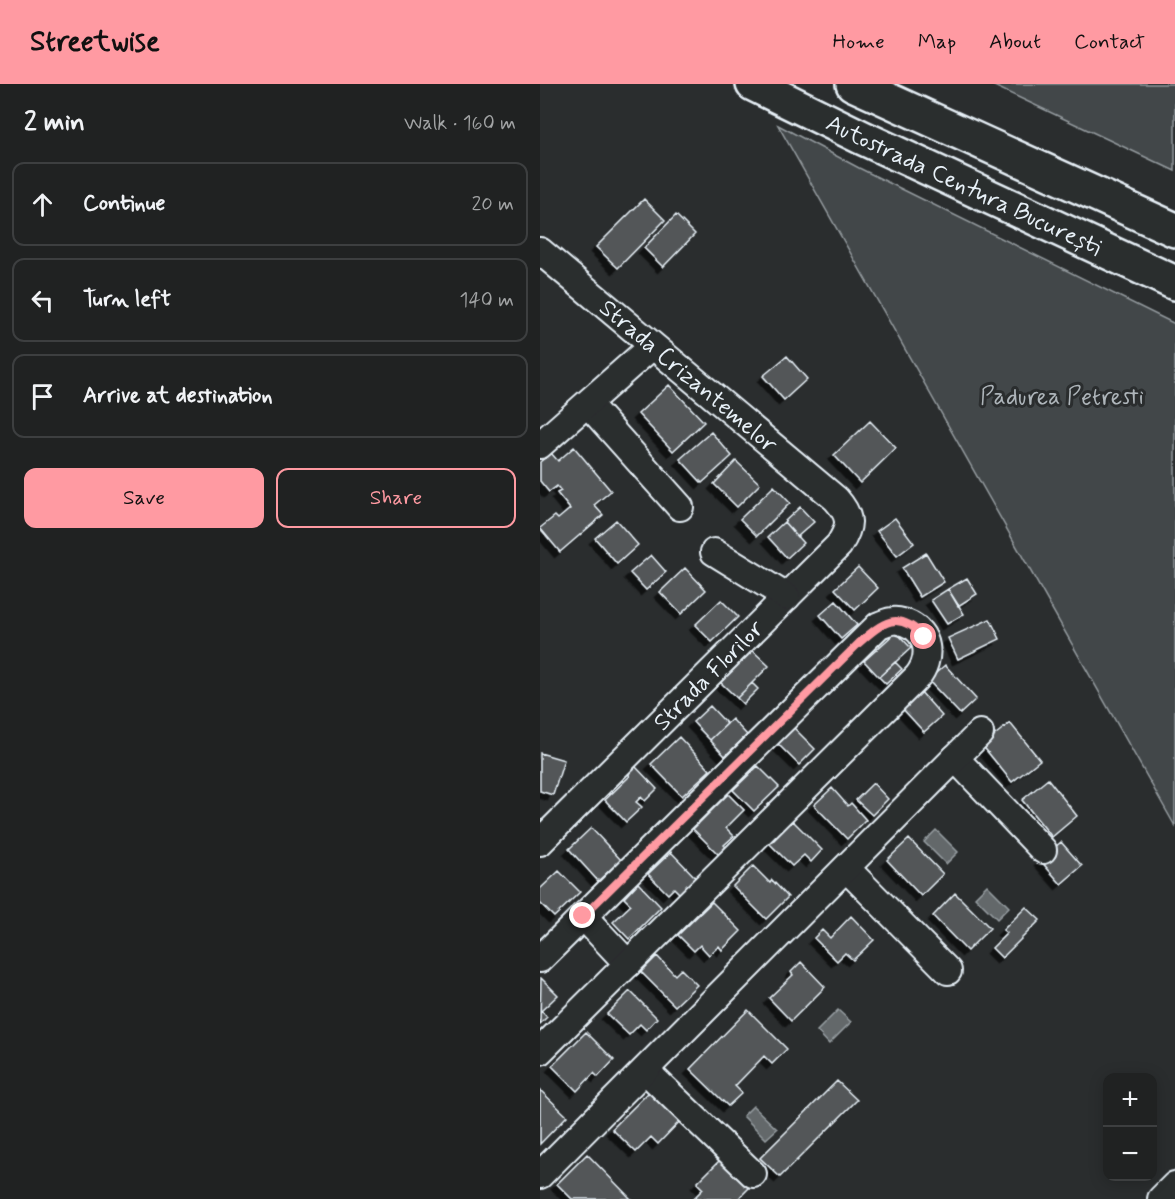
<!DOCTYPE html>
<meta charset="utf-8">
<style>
:root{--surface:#202222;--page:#282a2a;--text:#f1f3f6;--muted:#a2a4a5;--line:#3d3f40;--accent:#ff9aa2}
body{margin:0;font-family:Mynerve,sans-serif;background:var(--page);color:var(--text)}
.controls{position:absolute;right:18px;bottom:18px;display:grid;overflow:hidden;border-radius:12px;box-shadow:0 3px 15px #0003}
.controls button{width:54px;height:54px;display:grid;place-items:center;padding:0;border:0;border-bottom:2px solid var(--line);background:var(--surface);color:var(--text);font:30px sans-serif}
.stop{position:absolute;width:18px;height:18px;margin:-14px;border:4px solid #ff9aa2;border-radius:50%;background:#fff}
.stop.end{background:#ff9aa2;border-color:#fff;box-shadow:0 2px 6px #0008}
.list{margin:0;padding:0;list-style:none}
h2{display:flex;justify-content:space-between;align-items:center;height:78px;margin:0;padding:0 24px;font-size:26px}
h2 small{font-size:20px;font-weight:400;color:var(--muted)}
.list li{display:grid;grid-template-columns:39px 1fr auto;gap:18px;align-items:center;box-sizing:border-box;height:84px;margin:0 12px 12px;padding:0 12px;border:2px solid var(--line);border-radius:12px}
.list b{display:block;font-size:22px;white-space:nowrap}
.list em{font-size:20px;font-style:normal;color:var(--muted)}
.actions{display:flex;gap:12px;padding:18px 24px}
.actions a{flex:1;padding:14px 0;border:2px solid var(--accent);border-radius:12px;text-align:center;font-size:21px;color:var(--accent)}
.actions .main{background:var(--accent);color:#111}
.icon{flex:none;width:33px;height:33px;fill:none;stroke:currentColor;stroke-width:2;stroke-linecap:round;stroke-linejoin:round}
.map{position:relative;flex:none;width:635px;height:1115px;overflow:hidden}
header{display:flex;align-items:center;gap:36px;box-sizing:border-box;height:84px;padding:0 30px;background:var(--accent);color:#111}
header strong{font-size:28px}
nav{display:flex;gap:33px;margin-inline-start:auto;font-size:21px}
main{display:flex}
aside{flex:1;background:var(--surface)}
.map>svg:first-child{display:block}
</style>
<header>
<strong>Streetwise</strong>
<nav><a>Home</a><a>Map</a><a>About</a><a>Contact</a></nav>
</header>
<main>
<aside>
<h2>2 min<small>Walk · 160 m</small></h2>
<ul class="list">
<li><svg class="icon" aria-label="ahead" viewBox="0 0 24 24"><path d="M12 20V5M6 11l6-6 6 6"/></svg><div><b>Continue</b></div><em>20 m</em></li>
<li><svg class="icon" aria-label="left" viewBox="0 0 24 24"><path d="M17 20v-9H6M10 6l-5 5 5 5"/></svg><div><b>Turn left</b></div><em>140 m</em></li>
<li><svg class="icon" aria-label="arrive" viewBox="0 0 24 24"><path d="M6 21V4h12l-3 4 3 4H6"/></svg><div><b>Arrive at destination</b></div></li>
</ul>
<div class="actions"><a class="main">Save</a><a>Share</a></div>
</aside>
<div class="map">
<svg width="635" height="1115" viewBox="0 0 635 1115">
<defs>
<filter id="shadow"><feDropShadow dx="-5.5" dy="5.5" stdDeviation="0" flood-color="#0009"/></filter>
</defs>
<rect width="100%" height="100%" fill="#2a2d2e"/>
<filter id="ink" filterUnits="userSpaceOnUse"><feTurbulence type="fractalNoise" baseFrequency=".0167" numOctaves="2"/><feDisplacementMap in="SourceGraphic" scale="12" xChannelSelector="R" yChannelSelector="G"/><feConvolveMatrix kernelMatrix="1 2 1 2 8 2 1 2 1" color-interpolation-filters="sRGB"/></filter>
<g filter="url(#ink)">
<!-- green -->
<path fill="#424648" stroke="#959ca0" stroke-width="1.5" d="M 450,0 L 635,0 L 635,87 Z
M 238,41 L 319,84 L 635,240 L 635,742 Z"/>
<!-- water -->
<path fill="#63686b" stroke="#989fa3" stroke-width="1.5" d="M 396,746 L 418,768 L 406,780 L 384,758 Z
M 447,801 L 469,823 L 457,835 L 435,813 Z
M 298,926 L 311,938 L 289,960 L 277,947 Z
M 213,1022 L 237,1045 L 226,1055 L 203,1032 Z"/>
<!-- building -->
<path fill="#535759" stroke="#e8f1f8" stroke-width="1.5" filter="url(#shadow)" d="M 104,115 L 125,136 L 78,184 L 56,163 Z
M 136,131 L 155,150 L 123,183 L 104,164 Z
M 247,272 L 267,295 L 244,316 L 223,292 Z
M 129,301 L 164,338 L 133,367 L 98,330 Z
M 330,337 L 356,364 L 320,399 L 294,371 Z
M 171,348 L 192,372 L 162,399 L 140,375 Z
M 34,363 L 71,407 L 54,421 L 63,431 L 20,468 L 0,444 L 15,432 L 18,435 L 30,425 L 17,409 L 21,407 L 17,402 L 9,408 L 0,397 L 0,378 L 11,369 L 18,377 Z
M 196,377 L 220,400 L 197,423 L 174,400 Z
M 234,402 L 250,419 L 217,452 L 200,435 Z
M 260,423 L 274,438 L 257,453 L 244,438 Z
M 355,434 L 374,459 L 357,472 L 337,447 Z
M 76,436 L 98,461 L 77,480 L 55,454 Z
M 244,438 L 263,459 L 247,474 L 228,453 Z
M 386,469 L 404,498 L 380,513 L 362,484 Z
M 111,471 L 126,488 L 106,506 L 90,489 Z
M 318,483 L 338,504 L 315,526 L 295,505 Z
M 145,484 L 166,506 L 141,530 L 120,508 Z
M 427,494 L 437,510 L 418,522 L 408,505 Z
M 408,505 L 424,530 L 407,540 L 391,516 Z
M 181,516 L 198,533 L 172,558 L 155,541 Z
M 296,517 L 317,541 L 301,555 L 280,531 Z
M 450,535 L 460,555 L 418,575 L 408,554 Z
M 356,548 L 371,564 L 339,593 L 324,577 Z
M 212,566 L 229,582 L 197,614 L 180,598 Z
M 355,578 L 362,585 L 346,600 L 339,593 Z
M 405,581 L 436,615 L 420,630 L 388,596 Z
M 212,599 L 218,605 L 203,620 L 197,614 Z
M 380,607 L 402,632 L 384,648 L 362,624 Z
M 170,622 L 187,640 L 170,656 L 153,638 Z
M 192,635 L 207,651 L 185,672 L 170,656 Z
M 470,639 L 500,676 L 472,698 L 442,661 Z
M 252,642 L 275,665 L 259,681 L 236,658 Z
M 139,653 L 170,686 L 142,712 L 111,680 Z
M 0,669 L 24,676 L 13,711 L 0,707 Z
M 94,681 L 117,705 L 105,717 L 101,713 L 96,718 L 102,723 L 86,738 L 65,716 L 90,692 L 87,688 Z
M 218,682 L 239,703 L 214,727 L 193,706 Z
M 508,695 L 537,732 L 512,753 L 482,716 Z
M 333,699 L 348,715 L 332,731 L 316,716 Z
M 292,704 L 308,722 L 311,719 L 326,736 L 307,755 L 274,721 Z
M 188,710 L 204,726 L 186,744 L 194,752 L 184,761 L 188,765 L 181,773 L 153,745 Z
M 253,737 L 282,766 L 271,778 L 264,771 L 252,782 L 230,760 Z
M 51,744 L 81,776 L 58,797 L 29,765 Z
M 369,755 L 403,790 L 381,812 L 347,776 Z
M 521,758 L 542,782 L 521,800 L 500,776 Z
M 131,768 L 158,796 L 142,812 L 134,804 L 128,810 L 108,790 Z
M 213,782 L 230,799 L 232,796 L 248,813 L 226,835 L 193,802 Z
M 19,787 L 40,808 L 14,833 L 0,819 L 0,805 Z
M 98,799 L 121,823 L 89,855 L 73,838 L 91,821 L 84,814 Z
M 415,809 L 450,844 L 427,867 L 393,832 Z
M 172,818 L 201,847 L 182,866 L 179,862 L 169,871 L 160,861 L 154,867 L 138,851 Z
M 486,823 L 500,836 L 462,874 L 452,864 L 467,849 L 463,846 Z
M 311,832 L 334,856 L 313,876 L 305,869 L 297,877 L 274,854 L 282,846 L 290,854 Z
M 117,872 L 135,891 L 141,885 L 157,901 L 135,922 L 101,888 Z
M 261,878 L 285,903 L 251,937 L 229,914 L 253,891 L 251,888 Z
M 1,894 L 18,911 L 1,927 L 7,933 L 0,940 Z
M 90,907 L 117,934 L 106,946 L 100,940 L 89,951 L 67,930 Z
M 208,926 L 247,965 L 232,980 L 224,972 L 195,1002 L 202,1009 L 188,1022 L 150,985 Z
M 46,948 L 74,976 L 58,993 L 54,989 L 37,1007 L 12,982 Z
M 297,997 L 317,1016 L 240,1093 L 220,1074 Z
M 112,1005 L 142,1035 L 118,1060 L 111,1053 L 96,1068 L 72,1045 Z
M 0,1006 L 27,1032 L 0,1060 Z
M 47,1070 L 91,1115 L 32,1115 L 17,1100 Z
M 182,1074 L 211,1102 L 198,1115 L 153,1115 L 163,1105 L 157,1099 Z"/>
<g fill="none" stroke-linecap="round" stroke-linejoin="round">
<defs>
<g id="minor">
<path id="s1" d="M 0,167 L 296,415 C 312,433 311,442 299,461 L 0,758"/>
<path d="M 48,320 L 140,423"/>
<path d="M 0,361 L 111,263"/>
<path d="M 174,468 L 247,513"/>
<path d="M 415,674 L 503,766"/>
<path d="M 306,784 L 408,887"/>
<path d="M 43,832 L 88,880"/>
<path d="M 0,875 L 339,541 C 343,540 348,537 353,537 C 357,536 362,538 366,539 C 390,548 392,575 377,593 L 0,967"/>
<path d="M 105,986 L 213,1090"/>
<path d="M 0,1091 L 440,649"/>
<path d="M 621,1115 L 635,1101"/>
</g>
<g id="highway">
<path id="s2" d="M 213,0 L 321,53 L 635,199"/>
<path d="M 313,0 L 635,146"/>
</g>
</defs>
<!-- minor casing -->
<use href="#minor" stroke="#e8f1f8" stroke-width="30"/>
<!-- highway casing -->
<use href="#highway" stroke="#e8f1f8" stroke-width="38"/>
<!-- minor -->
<use href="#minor" stroke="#2a2d2e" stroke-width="26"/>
<!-- highway -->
<use href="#highway" stroke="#2a2d2e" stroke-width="33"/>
</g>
</g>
<g fill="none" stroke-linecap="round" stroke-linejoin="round" filter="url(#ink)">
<!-- route -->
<path stroke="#ff9aa2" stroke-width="8" d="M 43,832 L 319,559 C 343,538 358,525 384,553"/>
</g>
<g text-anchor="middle" stroke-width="6" stroke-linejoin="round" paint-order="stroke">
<!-- street labels -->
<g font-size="24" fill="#e8f1f8" stroke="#2a2d2e">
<text dy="8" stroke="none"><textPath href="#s2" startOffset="234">Autostrada Centura București</textPath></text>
<text dy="8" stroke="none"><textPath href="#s1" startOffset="194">Strada Crizantemelor</textPath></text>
<text transform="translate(168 591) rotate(-45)" y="8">Strada Florilor</text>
</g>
<!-- park labels -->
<g font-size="24" fill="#aeb5ba" stroke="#2a2d2e">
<text x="522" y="320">Padurea Petresti</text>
</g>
</g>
</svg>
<div class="controls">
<button>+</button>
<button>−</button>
</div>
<div class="stop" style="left:384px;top:553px"></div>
<div class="stop end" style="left:43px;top:832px"></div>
</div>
</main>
